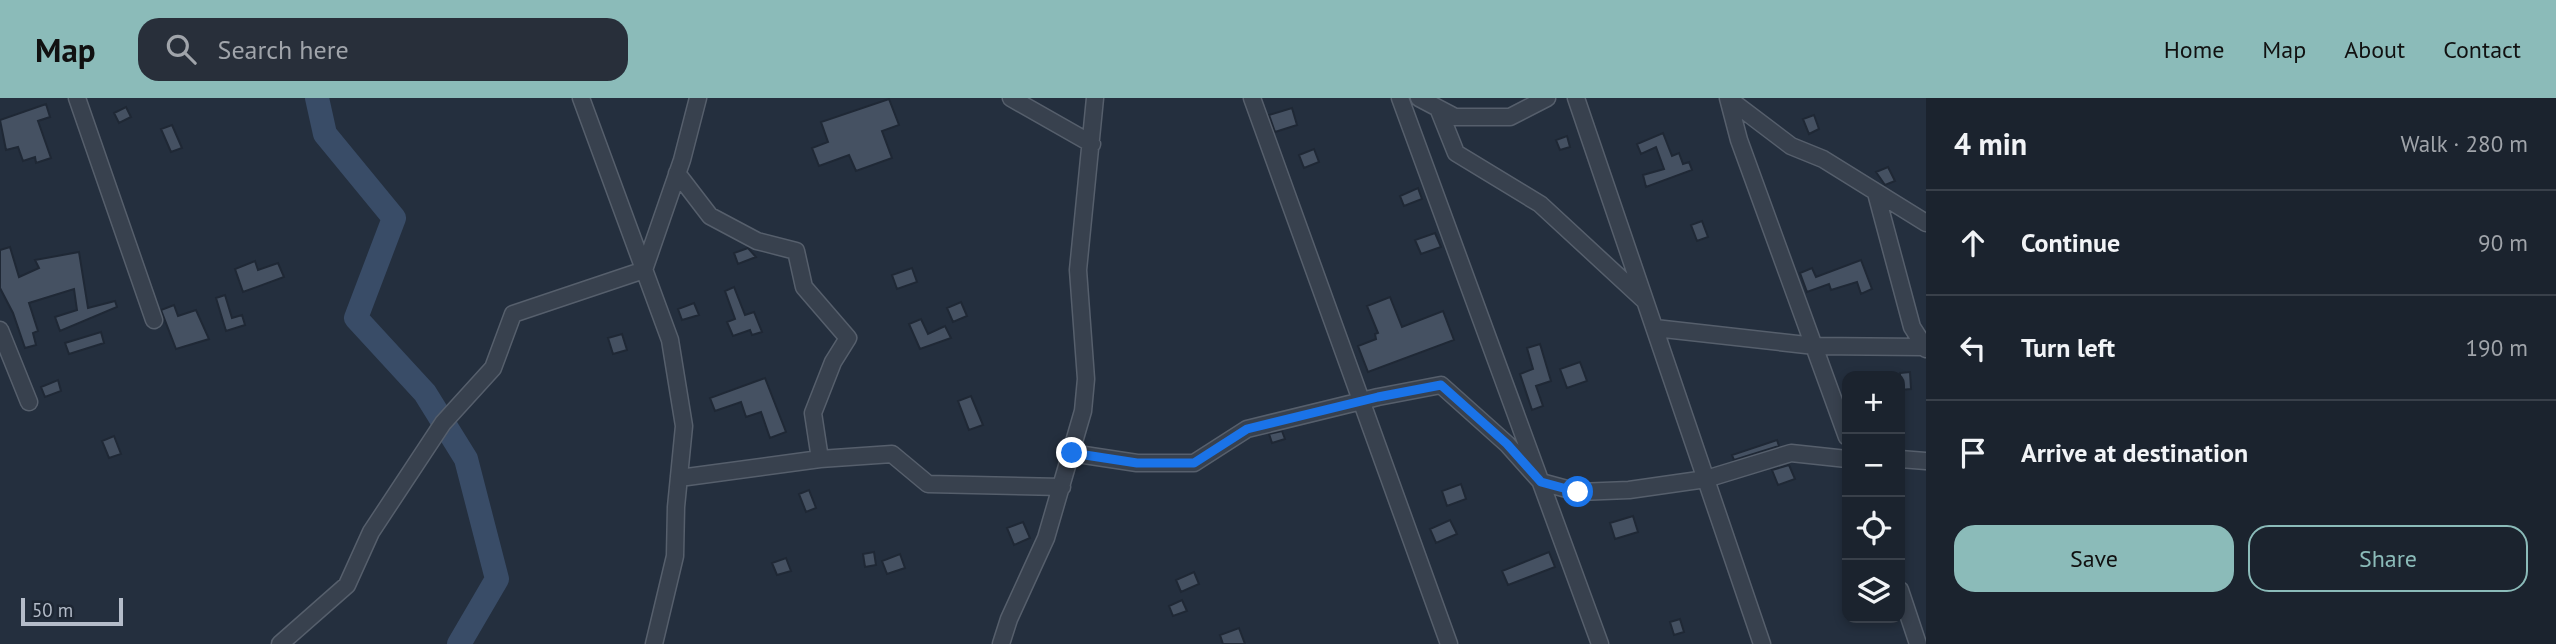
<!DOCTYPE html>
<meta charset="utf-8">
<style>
:root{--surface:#1b232e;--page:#282f3a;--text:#f1f3f6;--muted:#a0a4aa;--line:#39404a;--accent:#8bbbb9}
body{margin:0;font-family:"PT Sans",sans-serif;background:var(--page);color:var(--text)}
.controls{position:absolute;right:21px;bottom:21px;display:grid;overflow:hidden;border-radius:14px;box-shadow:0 4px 10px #0003}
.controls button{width:63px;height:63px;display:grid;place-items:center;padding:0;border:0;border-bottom:2px solid var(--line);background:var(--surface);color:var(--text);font:35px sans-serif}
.scale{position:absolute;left:21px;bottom:18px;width:102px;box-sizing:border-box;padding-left:7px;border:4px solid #b4bcc9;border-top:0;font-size:19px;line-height:24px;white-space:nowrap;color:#b4bcc9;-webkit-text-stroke:5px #1d2633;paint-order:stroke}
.stop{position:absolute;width:21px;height:21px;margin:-16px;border:5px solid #1a73e8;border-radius:50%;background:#fff}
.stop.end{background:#1a73e8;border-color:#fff;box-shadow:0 2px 7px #0008}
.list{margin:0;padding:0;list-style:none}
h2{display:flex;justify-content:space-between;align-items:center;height:91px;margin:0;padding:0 28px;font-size:30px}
h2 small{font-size:23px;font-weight:400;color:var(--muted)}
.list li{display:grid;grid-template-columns:46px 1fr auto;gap:21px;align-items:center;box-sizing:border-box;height:105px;padding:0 28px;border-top:2px solid var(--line)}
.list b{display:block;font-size:26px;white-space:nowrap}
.list em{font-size:23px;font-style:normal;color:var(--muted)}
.actions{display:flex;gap:14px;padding:21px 28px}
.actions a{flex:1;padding:16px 0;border:2px solid var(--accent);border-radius:21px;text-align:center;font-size:24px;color:var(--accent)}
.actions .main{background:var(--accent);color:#111}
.icon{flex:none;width:38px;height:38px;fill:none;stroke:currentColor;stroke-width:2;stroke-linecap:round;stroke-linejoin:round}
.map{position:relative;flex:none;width:1926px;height:546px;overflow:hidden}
header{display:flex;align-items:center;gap:42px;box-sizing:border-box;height:98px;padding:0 35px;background:var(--accent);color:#111}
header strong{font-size:33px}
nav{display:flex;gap:38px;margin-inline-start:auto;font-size:24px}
.search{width:490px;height:63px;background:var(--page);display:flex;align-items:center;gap:18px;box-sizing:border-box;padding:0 24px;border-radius:21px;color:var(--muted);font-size:26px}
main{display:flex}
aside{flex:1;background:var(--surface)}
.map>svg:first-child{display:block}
</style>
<header>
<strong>Map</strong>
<div class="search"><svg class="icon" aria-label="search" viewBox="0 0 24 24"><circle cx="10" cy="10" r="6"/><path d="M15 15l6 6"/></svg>Search here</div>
<nav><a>Home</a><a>Map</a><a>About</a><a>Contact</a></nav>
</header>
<main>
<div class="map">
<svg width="1926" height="546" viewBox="0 0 1926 546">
<rect width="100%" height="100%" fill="#242f3e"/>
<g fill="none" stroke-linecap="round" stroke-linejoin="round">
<!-- river -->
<path stroke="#394c67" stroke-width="24" d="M 317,0 L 325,36 L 394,120 L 356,220 L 425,295 L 466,361 L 497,481 L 459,546"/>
</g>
<!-- building -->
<path fill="#455162" stroke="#1f2835" stroke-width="2" d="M 889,1 L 899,27 L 882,33 L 892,60 L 856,73 L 849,57 L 819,68 L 812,50 L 828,44 L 821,24 Z
M 46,6 L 50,19 L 38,23 L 51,60 L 36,65 L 35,59 L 23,63 L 18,49 L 6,52 L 0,22 Z
M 126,9 L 131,19 L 119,25 L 114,15 Z
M 1292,10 L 1297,27 L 1275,34 L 1269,17 Z
M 1814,17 L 1819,31 L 1809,36 L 1803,21 Z
M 172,27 L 182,50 L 171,54 L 161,31 Z
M 1663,35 L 1672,58 L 1679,55 L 1683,66 L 1689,64 L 1692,72 L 1646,89 L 1643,77 L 1664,71 L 1656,49 L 1641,56 L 1637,46 Z
M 1567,38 L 1570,49 L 1560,52 L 1556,42 Z
M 1314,51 L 1319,64 L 1304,70 L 1299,57 Z
M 1888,69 L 1895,83 L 1885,87 L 1876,74 Z
M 1418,90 L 1422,101 L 1404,108 L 1400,98 Z
M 1702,123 L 1708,139 L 1697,143 L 1691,127 Z
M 1435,135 L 1441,149 L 1421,156 L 1415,142 Z
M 10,149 L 19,179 L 39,170 L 35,162 L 79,154 L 88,210 L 115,203 L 117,209 L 60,233 L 55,219 L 77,212 L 74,191 L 29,205 L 38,233 L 33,235 L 36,247 L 25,250 L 13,215 L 0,190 L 0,152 Z
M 748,150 L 756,159 L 738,166 L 734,155 Z
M 1861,162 L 1872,191 L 1861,196 L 1857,184 L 1831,192 L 1829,186 L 1807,194 L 1800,175 L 1812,170 L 1816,179 Z
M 255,163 L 258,172 L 278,165 L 284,179 L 243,194 L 235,171 Z
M 912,170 L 917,184 L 897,191 L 892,177 Z
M 734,189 L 745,217 L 754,214 L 762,234 L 752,237 L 750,232 L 733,238 L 727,224 L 735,221 L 725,193 Z
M 225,197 L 232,220 L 242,217 L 245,227 L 226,233 L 216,200 Z
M 1390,199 L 1402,229 L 1443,213 L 1454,242 L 1368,274 L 1358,248 L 1376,241 L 1375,236 L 1378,235 L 1367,208 Z
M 961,204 L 967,218 L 953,224 L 947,210 Z
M 694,205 L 699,217 L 682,222 L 678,211 Z
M 174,207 L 178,218 L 196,212 L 209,241 L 176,251 L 161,212 Z
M 921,221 L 928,236 L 945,228 L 951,240 L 920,251 L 909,226 Z
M 101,234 L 104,245 L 69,256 L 65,245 Z
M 622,236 L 627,252 L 613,256 L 608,240 Z
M 1540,246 L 1551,283 L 1536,288 L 1543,308 L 1532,312 L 1520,276 L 1533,271 L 1527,250 Z
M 1580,264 L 1587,283 L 1567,290 L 1560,271 Z
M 1910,274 L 1911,291 L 1900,292 L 1900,275 Z
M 765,280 L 786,334 L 770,340 L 761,314 L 746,319 L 741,304 L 715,313 L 710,300 Z
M 58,282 L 61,293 L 45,299 L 41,289 Z
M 971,298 L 983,327 L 969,332 L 958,303 Z
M 1282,333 L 1285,341 L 1272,345 L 1269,336 Z
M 114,338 L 121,356 L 109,360 L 102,343 Z
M 1777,342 L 1779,348 L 1734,362 L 1732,357 Z
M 1789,367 L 1795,381 L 1778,387 L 1772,372 Z
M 1461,386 L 1466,401 L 1447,408 L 1442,393 Z
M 809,392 L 816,410 L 806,414 L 799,396 Z
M 1633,418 L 1638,434 L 1615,441 L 1610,425 Z
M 1450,422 L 1457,436 L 1436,445 L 1430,431 Z
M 1023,424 L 1030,440 L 1014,447 L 1007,430 Z
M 874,454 L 876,467 L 865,469 L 863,456 Z
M 1549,454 L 1555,469 L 1508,487 L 1502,473 Z
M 900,456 L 905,470 L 887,476 L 882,463 Z
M 786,460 L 791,473 L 777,477 L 772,465 Z
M 1194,474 L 1199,486 L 1181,494 L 1176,482 Z
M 1182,502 L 1187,513 L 1173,518 L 1169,508 Z
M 1680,521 L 1684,534 L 1674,537 L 1670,524 Z
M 1239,530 L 1245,546 L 1223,546 L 1220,537 Z"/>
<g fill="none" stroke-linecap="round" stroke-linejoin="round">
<defs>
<path id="minor" d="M 77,0 L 154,222
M 581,0 L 670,242 L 684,328 L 676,409 L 675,458 L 654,546
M 1011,0 L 1092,46
M 1252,0 L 1449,546
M 1400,0 L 1600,546
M 1419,0 L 1455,19 L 1510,19 L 1547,0
M 1576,0 L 1762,546
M 1728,0 L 1739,42 L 1847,339
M 1729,1 L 1791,48 L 1823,61 L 1926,125
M 1438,10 L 1456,55 L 1540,106 L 1644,202
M 677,75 L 710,118 L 757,143 L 796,153 L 804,189 L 848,240 L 833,264 L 813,315 L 820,361 L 687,379 L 679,378
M 1876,95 L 1912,229 L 1926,251
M 644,172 L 682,62 L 698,0
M 1655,230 L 1815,248 L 1922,249
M 0,232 L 29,304
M 1071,355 L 1137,365 L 1194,365 L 1247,331 L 1378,299 L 1441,287 L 1507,346 L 1541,384 L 1578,394 L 1629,392 L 1706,381 L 1791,355 L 1847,361
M 820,361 L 892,356 L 928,386 L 1062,389
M 1900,361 L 1926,363
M 1900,492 L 1918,546
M 280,546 L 347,487 L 371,434 L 443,325 L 493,270 L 513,216 L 644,172
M 1001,546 L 1009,521 L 1046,440 L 1083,313 L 1086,281 L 1078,172 L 1095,0"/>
</defs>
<!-- minor casing -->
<use href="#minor" stroke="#565f6c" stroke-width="19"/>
<!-- minor -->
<use href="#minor" stroke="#38414e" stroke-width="16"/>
</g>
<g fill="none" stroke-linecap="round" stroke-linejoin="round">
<!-- route -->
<path stroke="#1a73e8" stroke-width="9" d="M 1072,355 L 1137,365 L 1194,365 L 1247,331 L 1378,299 L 1441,287 L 1507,346 L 1541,384 L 1578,394"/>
</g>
</svg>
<div class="controls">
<button>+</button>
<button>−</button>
<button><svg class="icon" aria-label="locate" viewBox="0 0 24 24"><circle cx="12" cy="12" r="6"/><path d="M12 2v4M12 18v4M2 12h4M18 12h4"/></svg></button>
<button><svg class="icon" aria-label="layers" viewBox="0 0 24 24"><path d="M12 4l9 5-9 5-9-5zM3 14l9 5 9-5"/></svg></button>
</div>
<div class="scale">50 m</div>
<div class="stop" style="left:1578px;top:394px"></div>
<div class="stop end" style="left:1072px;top:355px"></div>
</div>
<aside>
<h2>4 min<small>Walk · 280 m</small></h2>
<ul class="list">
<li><svg class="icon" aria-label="ahead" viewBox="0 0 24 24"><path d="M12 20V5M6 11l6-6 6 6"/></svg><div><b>Continue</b></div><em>90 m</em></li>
<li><svg class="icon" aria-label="left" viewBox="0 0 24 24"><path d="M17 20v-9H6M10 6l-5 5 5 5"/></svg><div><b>Turn left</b></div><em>190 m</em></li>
<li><svg class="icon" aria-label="arrive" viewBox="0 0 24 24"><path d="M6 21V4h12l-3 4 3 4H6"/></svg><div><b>Arrive at destination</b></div></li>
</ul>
<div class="actions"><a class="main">Save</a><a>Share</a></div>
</aside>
</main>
